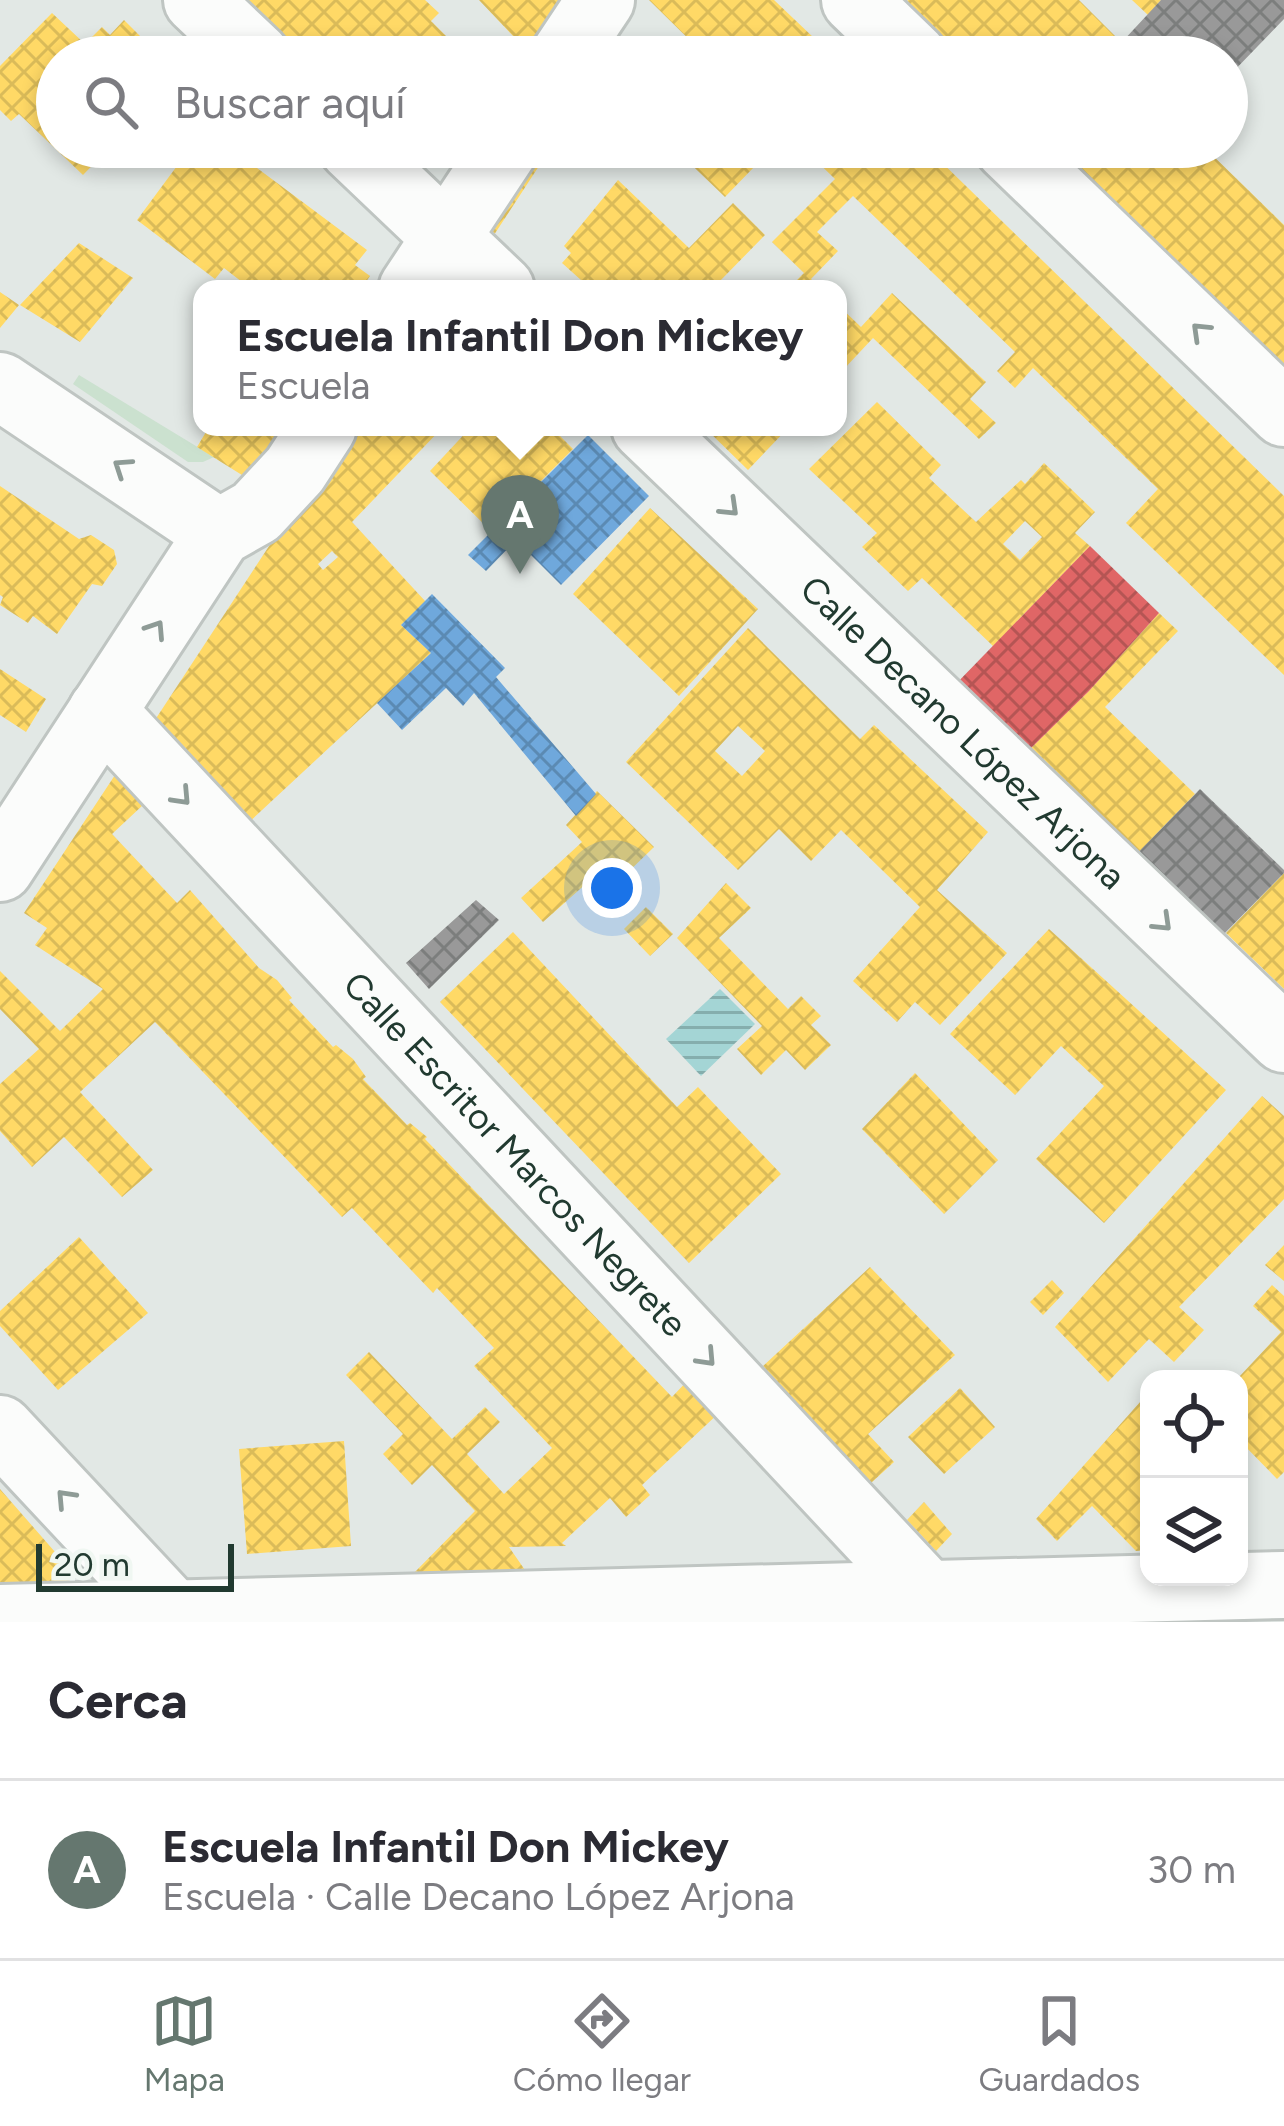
<!DOCTYPE html>
<html lang="es">
<meta charset="utf-8">
<style>
:root{--surface:#fff;--page:#f2f2f3;--text:#2b2b33;--muted:#7c7c81;--line:#e1e1e2;--accent:#65776f}
body{margin:0;font-family:Figtree,sans-serif;background:var(--page);color:var(--text)}
.controls{position:absolute;right:36px;bottom:36px;display:grid;overflow:hidden;border-radius:24px;box-shadow:0 6px 18px #0003}
.controls button{width:108px;height:108px;display:grid;place-items:center;padding:0;border:0;border-bottom:3px solid var(--line);background:var(--surface);color:var(--text);font:60px sans-serif}
.scale{position:absolute;left:36px;bottom:30px;width:198px;box-sizing:border-box;padding-left:12px;border:6px solid #213a30;border-top:0;font-size:33px;line-height:42px;white-space:nowrap;color:#213a30;-webkit-text-stroke:9px #f0f7f2;paint-order:stroke}
.you{position:absolute;left:612px;top:888px;width:42px;height:42px;margin:-30px;border:9px solid #fff;border-radius:50%;background:#1a73e8;box-shadow:0 0 0 18px #1a73e833}
.badge{display:grid;place-items:center;width:78px;height:78px;border-radius:50%;background:var(--accent);color:#fff;font-size:39px;font-weight:700}
.pin{position:absolute;translate:-50% -99px;filter:drop-shadow(0 3px 6px #0008)}
.pin::after{content:'';position:absolute;top:63px;width:42px;height:36px;background:inherit;clip-path:polygon(0 0,100% 0,50% 100%)}
.popup{position:absolute;left:193px;top:280px;width:654px;height:156px;box-sizing:border-box;display:grid;place-content:center;border-radius:24px;background:var(--surface);filter:drop-shadow(0 3px 9px #0005);font-size:39px;white-space:nowrap;color:var(--muted)}
.popup b{font-size:45px;color:var(--text)}
.popup::after{content:'';position:absolute;left:50%;top:100%;margin-left:-24px;border:24px solid transparent;border-top-color:var(--surface)}
.list{margin:0;padding:0;list-style:none}
h2{display:flex;justify-content:space-between;align-items:center;height:156px;margin:0;padding:0 48px;font-size:51px}
h2 small{font-size:39px;font-weight:400;color:var(--muted)}
.list li{display:grid;grid-template-columns:78px 1fr auto;gap:36px;align-items:center;box-sizing:border-box;height:180px;padding:0 48px;border-top:3px solid var(--line)}
.list b{display:block;font-size:45px;white-space:nowrap}
.list p{margin:0;font-size:39px;white-space:nowrap;color:var(--muted)}
.list em{font-size:39px;font-style:normal;color:var(--muted)}
.icon{flex:none;width:66px;height:66px;fill:none;stroke:currentColor;stroke-width:2;stroke-linecap:round;stroke-linejoin:round}
.map{position:relative;flex:none;width:1284px;height:1622px;overflow:hidden}
.search{position:absolute;background:var(--surface);box-shadow:0 6px 18px #0003;left:36px;right:36px;top:36px;height:132px;display:flex;align-items:center;gap:30px;box-sizing:border-box;padding:0 42px;border-radius:66px;color:var(--muted);font-size:45px}
.sheet{height:336px;background:var(--surface)}
nav{display:flex;justify-content:space-around;align-items:center;box-sizing:border-box;height:168px;border-top:3px solid var(--line);background:var(--surface);font-size:33px;color:var(--muted)}
nav a{display:grid;justify-items:center;gap:6px}
nav .on{color:var(--accent)}
.map>svg:first-child{display:block}
</style>
<div class="map">
<svg width="1284" height="1622" viewBox="0 0 1284 1622">
<defs>
<pattern id="water-rules" width="6" height="5" patternUnits="userSpaceOnUse" patternTransform="scale(3)"><rect width="6" height="5" fill="#a4d5d5"/><path d="M0 2.5h6" fill="none" stroke="#85aead"/></pattern>
<pattern id="homes-cross-hatch" width="8" height="8" patternUnits="userSpaceOnUse" patternTransform="scale(3)"><rect width="8" height="8" fill="#ffd966"/><path d="M0 0l8 8M0 8l8-8" fill="none" stroke="#dabb59"/></pattern>
<pattern id="shops-cross-hatch" width="8" height="8" patternUnits="userSpaceOnUse" patternTransform="scale(3)"><rect width="8" height="8" fill="#e06666"/><path d="M0 0l8 8M0 8l8-8" fill="none" stroke="#b55554"/></pattern>
<pattern id="schools-cross-hatch" width="8" height="8" patternUnits="userSpaceOnUse" patternTransform="scale(3)"><rect width="8" height="8" fill="#6fa8dc"/><path d="M0 0l8 8M0 8l8-8" fill="none" stroke="#5b8ab3"/></pattern>
<pattern id="industry-cross-hatch" width="8" height="8" patternUnits="userSpaceOnUse" patternTransform="scale(3)"><rect width="8" height="8" fill="#999"/><path d="M0 0l8 8M0 8l8-8" fill="none" stroke="#7c7e7d"/></pattern>
</defs>
<rect width="100%" height="100%" fill="#e2e8e5"/>
<!-- green -->
<path fill="#cbe1cf" d="M 79,375 L 214,457 L 203,462 L 188,462 L 73,384 Z"/>
<!-- water -->
<path fill="url(#water-rules)" d="M 720,989 L 755,1024 L 701,1076 L 666,1039 Z"/>
<!-- homes -->
<path fill="url(#homes-cross-hatch)" fill-rule="evenodd" d="M 241,0 L 425,0 L 439,13 L 431,21 L 467,57 L 301,57 Z
M 479,0 L 578,0 L 543,57 L 501,57 L 514,37 Z
M 649,0 L 774,0 L 834,57 L 707,57 Z
M 908,0 L 1079,0 L 1121,42 L 1108,57 L 953,57 L 901,7 Z
M 1132,0 L 1161,0 L 1148,15 Z
M 52,13 L 85,44 L 102,27 L 110,35 L 124,20 L 149,45 L 138,57 L 57,57 L 57,147 L 110,147 L 83,175 L 19,114 L 11,121 L 0,110 L 0,66 Z
M 601,29 L 630,57 L 583,57 Z
M 191,147 L 229,147 L 367,250 L 355,265 L 370,276 L 361,289 L 251,289 L 224,268 L 215,279 L 137,220 Z
M 433,147 L 487,147 L 467,179 Z
M 615,147 L 643,147 L 632,163 Z
M 673,147 L 734,147 L 755,166 L 725,197 Z
M 802,147 L 926,147 L 1284,496 L 1284,675 L 1126,523 L 1158,489 L 1033,368 L 1015,388 L 997,371 L 1015,352 L 853,196 L 817,232 L 838,251 L 811,279 L 821,289 L 788,289 L 804,273 L 772,242 L 835,179 Z
M 1048,147 L 1125,147 L 1145,166 L 1162,147 L 1204,147 L 1284,225 L 1284,373 Z
M 521,151 L 539,166 L 490,241 L 474,225 Z
M 618,180 L 689,248 L 733,203 L 765,235 L 719,282 L 726,289 L 591,289 L 562,263 L 571,253 L 564,246 Z
M 79,243 L 133,278 L 80,342 L 20,305 Z
M 0,292 L 19,305 L 0,328 Z
M 892,293 L 986,382 L 970,399 L 996,423 L 979,439 L 873,338 L 843,370 L 838,365 L 838,305 L 861,327 Z
M 877,402 L 941,465 L 929,478 L 976,522 L 1021,480 L 1025,484 L 1044,463 L 1095,512 L 1075,533 L 1090,546 L 993,646 L 922,578 L 908,591 L 862,547 L 877,533 L 809,469 ZM 1025,521 L 1042,537 L 1020,560 L 1003,544 Z
M 209,427 L 239,427 L 251,435 L 256,427 L 302,427 L 263,488 L 197,447 Z
M 355,427 L 443,427 L 352,522 L 426,602 L 401,625 L 431,653 L 246,825 L 151,726 L 292,511 ZM 332,551 L 338,557 L 323,570 L 318,564 Z
M 471,427 L 551,427 L 573,449 L 491,531 L 430,471 Z
M 704,427 L 789,427 L 748,470 Z
M 0,486 L 79,539 L 91,535 L 114,550 L 117,564 L 102,586 L 92,584 L 57,634 L 33,616 L 28,623 L 0,605 L 3,597 L 0,595 Z
M 650,508 L 758,609 L 679,696 L 573,594 Z
M 1159,613 L 1178,631 L 1105,707 L 1195,794 L 1131,860 L 1023,756 L 1089,691 Z
M 748,628 L 860,739 L 874,725 L 988,832 L 937,890 L 1007,953 L 940,1025 L 915,1002 L 897,1022 L 853,981 L 920,907 L 841,830 L 811,861 L 779,829 L 738,870 L 626,762 ZM 738,726 L 765,751 L 742,776 L 715,751 Z
M 0,669 L 46,699 L 26,732 L 0,715 Z
M 115,775 L 143,805 L 112,834 L 177,903 L 190,890 L 259,968 L 277,980 L 292,998 L 289,1000 L 333,1047 L 336,1045 L 353,1059 L 366,1077 L 363,1079 L 407,1125 L 410,1123 L 427,1137 L 425,1139 L 672,1397 L 690,1378 L 721,1411 L 642,1485 L 650,1495 L 626,1517 L 610,1498 L 562,1543 L 566,1546 L 509,1547 L 527,1573 L 411,1576 L 475,1511 L 432,1465 L 412,1485 L 383,1454 L 403,1434 L 346,1375 L 369,1352 L 452,1439 L 485,1407 L 500,1422 L 467,1454 L 504,1494 L 552,1448 L 474,1366 L 494,1348 L 437,1288 L 433,1293 L 352,1208 L 342,1217 L 155,1022 L 80,1092 L 153,1170 L 122,1197 L 64,1137 L 32,1167 L 0,1131 L 0,1084 L 39,1049 L 0,1009 L 0,971 L 60,1031 L 103,989 L 35,945 L 47,928 L 24,913 Z
M 597,791 L 654,847 L 620,880 L 606,866 L 543,922 L 521,898 L 582,842 L 566,825 Z
M 1284,873 L 1284,989 L 1226,933 Z
M 726,883 L 751,908 L 719,938 L 788,1009 L 801,996 L 821,1016 L 811,1025 L 831,1045 L 805,1070 L 786,1050 L 761,1075 L 737,1049 L 762,1026 L 677,938 Z
M 646,907 L 673,934 L 650,956 L 624,929 Z
M 1049,929 L 1226,1090 L 1104,1223 L 1036,1159 L 1104,1086 L 1061,1046 L 1015,1095 L 950,1034 Z
M 513,932 L 677,1107 L 698,1087 L 781,1174 L 689,1263 L 440,1002 Z
M 915,1073 L 998,1160 L 944,1214 L 862,1129 Z
M 1262,1096 L 1284,1116 L 1284,1199 L 1179,1307 L 1204,1330 L 1174,1362 L 1149,1339 L 1108,1382 L 1055,1327 Z
M 79,1237 L 148,1313 L 58,1390 L 0,1326 L 0,1311 Z
M 1284,1245 L 1284,1281 L 1265,1265 Z
M 870,1267 L 955,1355 L 868,1434 L 894,1462 L 871,1483 L 762,1367 Z
M 1052,1280 L 1064,1293 L 1043,1315 L 1030,1302 Z
M 1272,1285 L 1284,1296 L 1284,1472 L 1277,1479 L 1239,1440 L 1239,1377 L 1281,1332 L 1253,1306 Z
M 960,1388 L 995,1427 L 944,1474 L 908,1437 Z
M 1149,1392 L 1149,1550 L 1136,1551 L 1092,1506 L 1057,1541 L 1036,1519 Z
M 344,1441 L 351,1546 L 247,1554 L 239,1449 Z
M 0,1489 L 69,1568 L 70,1580 L 66,1585 L 0,1589 Z
M 924,1502 L 952,1534 L 936,1551 L 907,1520 Z"/>
<!-- shops -->
<path fill="url(#shops-cross-hatch)" d="M 1090,546 L 1159,613 L 1089,691 L 1023,756 L 952,688 Z"/>
<!-- schools -->
<path fill="url(#schools-cross-hatch)" d="M 588,435 L 649,496 L 561,585 L 516,540 L 486,571 L 468,555 Z
M 432,594 L 505,668 L 496,677 L 596,794 L 576,816 L 474,693 L 463,706 L 446,688 L 402,730 L 377,703 L 431,653 L 401,625 Z"/>
<!-- industry -->
<path fill="url(#industry-cross-hatch)" d="M 1161,0 L 1284,0 L 1284,19 L 1227,78 L 1227,57 L 1108,57 Z
M 1125,147 L 1162,147 L 1145,166 Z
M 1200,789 L 1284,870 L 1284,873 L 1217,941 L 1131,860 Z
M 476,900 L 499,920 L 429,989 L 406,963 Z"/>
<g fill="none" stroke-linecap="round" stroke-linejoin="round">
<defs>
<g id="minor">
<path d="M 197,0 L 257,57"/>
<path d="M 855,0 L 914,57"/>
<path d="M 563,57 L 601,0"/>
<path d="M 352,147 L 501,289"/>
<path d="M 1008,147 L 1284,413"/>
<path d="M 412,289 L 506,147"/>
<path d="M 0,386 L 219,533"/>
<path id="s1" d="M 645,427 L 1284,1039"/>
<path id="s2" d="M 102,711 L 928,1595"/>
<path d="M 0,868 L 219,533 L 256,512 L 295,470 L 323,427"/>
<path d="M 0,1429 L 173,1614"/>
<path d="M 0,1618 L 1284,1585"/>
</g>
</defs>
<!-- minor casing -->
<use href="#minor" stroke="#bfc5c2" stroke-width="72"/>
<!-- minor -->
<use href="#minor" stroke="#fbfcfb" stroke-width="66"/>
</g>
<!-- one-way arrows -->
<defs><path id="oneway-chevron" d="M-2-3.5L2.5 0L-2 3.5" fill="none" stroke-width="1.6" stroke-linecap="round" stroke-linejoin="round" transform="scale(3)"/></defs>
<g stroke="#8e9b96">
<use href="#oneway-chevron" transform="translate(1200 331) rotate(-136)"/>
<use href="#oneway-chevron" transform="translate(122 467) rotate(-146)"/>
<use href="#oneway-chevron" transform="translate(730 508) rotate(44)"/>
<use href="#oneway-chevron" transform="translate(156 629) rotate(-57)"/>
<use href="#oneway-chevron" transform="translate(182 797) rotate(47)"/>
<use href="#oneway-chevron" transform="translate(1163 923) rotate(44)"/>
<use href="#oneway-chevron" transform="translate(707 1358) rotate(47)"/>
<use href="#oneway-chevron" transform="translate(65 1498) rotate(-133)"/>
</g>
<g text-anchor="middle" stroke-width="12" stroke-linejoin="round" paint-order="stroke">
<!-- street labels -->
<g font-size="36" fill="#213a30" stroke="#f0f7f2">
<text dy="13" stroke="none"><textPath href="#s1" startOffset="441">Calle Decano López Arjona</textPath></text>
<text dy="13" stroke="none"><textPath href="#s2" startOffset="606">Calle Escritor Marcos Negrete</textPath></text>
</g>
</g>
</svg>
<div class="controls">
<button><svg class="icon" aria-label="locate" viewBox="0 0 24 24"><circle cx="12" cy="12" r="6"/><path d="M12 2v4M12 18v4M2 12h4M18 12h4"/></svg></button>
<button><svg class="icon" aria-label="layers" viewBox="0 0 24 24"><path d="M12 4l9 5-9 5-9-5zM3 14l9 5 9-5"/></svg></button>
</div>
<div class="scale">20 m</div>
<div class="you"></div>
<div class="pin badge" style="left:520px;top:574px">A</div>
<div class="popup"><b>Escuela Infantil Don Mickey</b>Escuela</div>
<div class="search"><svg class="icon" aria-label="search" viewBox="0 0 24 24"><circle cx="10" cy="10" r="6"/><path d="M15 15l6 6"/></svg>Buscar aquí</div>
</div>
<section class="sheet">
<h2>Cerca<small></small></h2>
<ul class="list">
<li><span class="badge">A</span><div><b>Escuela Infantil Don Mickey</b><p>Escuela · Calle Decano López Arjona</p></div><em>30 m</em></li>
</ul>
</section>
<nav>
<a class="on"><svg class="icon" aria-label="map" viewBox="0 0 24 24"><path d="M3 6l6-2 6 2 6-2v14l-6 2-6-2-6 2zM9 4v14M15 6v14"/></svg>Mapa</a>
<a><svg class="icon" aria-label="directions" viewBox="0 0 24 24"><path d="M12 3l9 9-9 9-9-9zM9 14v-3h6M13 9l2 2-2 2"/></svg>Cómo llegar</a>
<a><svg class="icon" aria-label="saved" viewBox="0 0 24 24"><path d="M7 4h10v16l-5-4-5 4z"/></svg>Guardados</a>
</nav>
